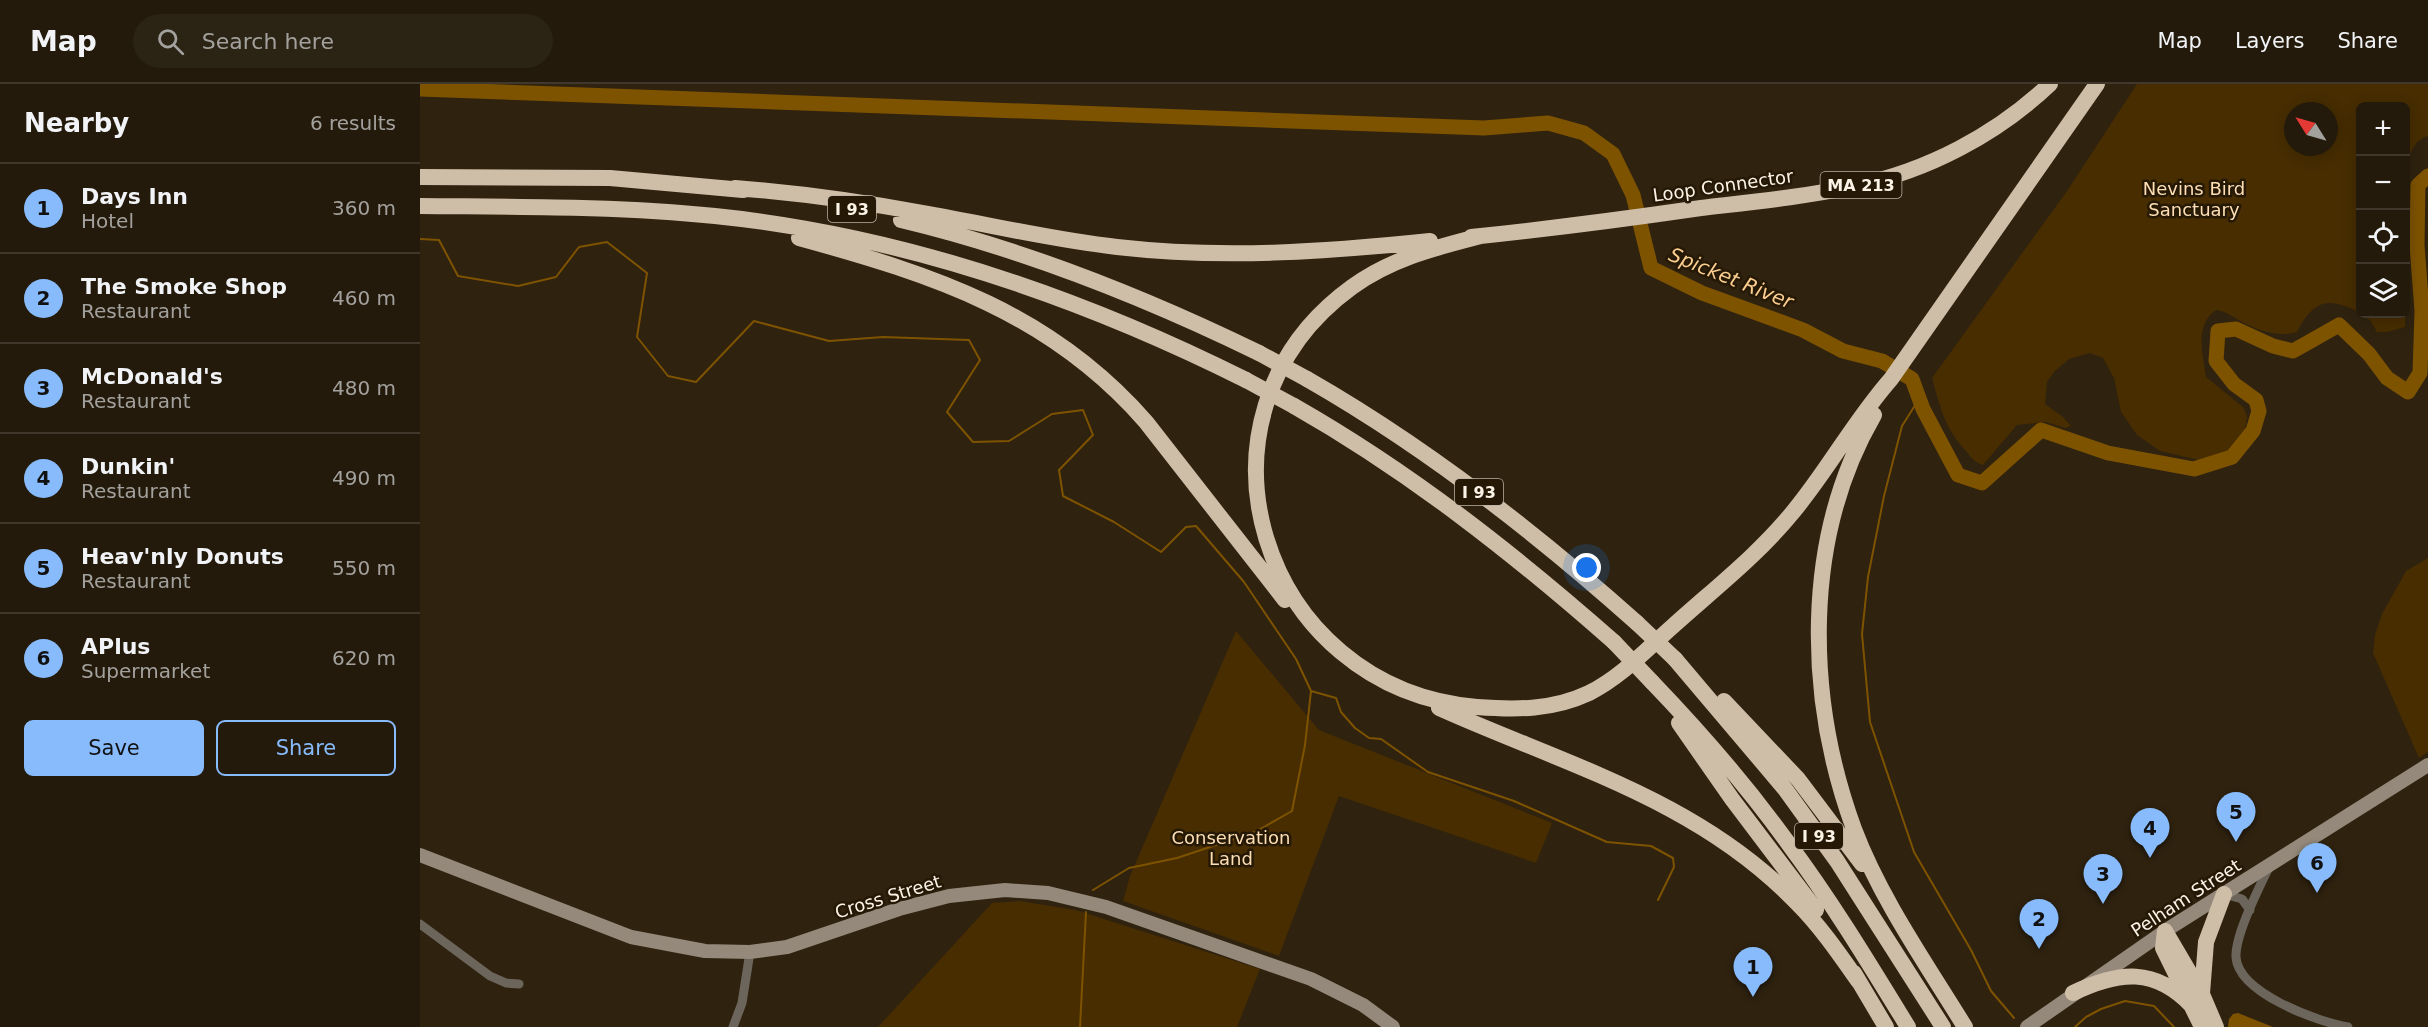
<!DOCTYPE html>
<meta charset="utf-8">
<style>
:root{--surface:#231a0b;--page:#2b2314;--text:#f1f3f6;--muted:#a3a19d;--line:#40382c;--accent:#88bbfc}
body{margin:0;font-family:"DejaVu Sans",sans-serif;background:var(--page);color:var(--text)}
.controls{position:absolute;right:18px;top:18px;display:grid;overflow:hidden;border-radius:9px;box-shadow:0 3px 15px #0003}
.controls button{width:54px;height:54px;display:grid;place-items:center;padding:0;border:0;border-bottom:2px solid var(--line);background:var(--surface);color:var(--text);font:30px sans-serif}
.compass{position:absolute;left:1864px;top:18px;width:54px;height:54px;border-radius:50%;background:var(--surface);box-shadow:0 3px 15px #0003;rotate:307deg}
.you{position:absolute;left:1167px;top:484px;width:21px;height:21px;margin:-15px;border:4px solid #fff;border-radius:50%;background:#1a73e8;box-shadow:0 0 0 9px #1a73e833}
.badge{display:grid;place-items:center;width:39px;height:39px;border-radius:50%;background:var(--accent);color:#111;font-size:20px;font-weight:700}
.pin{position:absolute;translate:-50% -50px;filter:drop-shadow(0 2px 3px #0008)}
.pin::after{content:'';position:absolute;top:32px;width:21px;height:18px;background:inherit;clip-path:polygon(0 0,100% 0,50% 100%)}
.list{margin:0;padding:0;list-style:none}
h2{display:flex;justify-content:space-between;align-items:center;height:78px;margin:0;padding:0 24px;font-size:26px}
h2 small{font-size:20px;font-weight:400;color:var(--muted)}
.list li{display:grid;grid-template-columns:39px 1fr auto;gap:18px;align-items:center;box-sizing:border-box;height:90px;padding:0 24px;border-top:2px solid var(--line)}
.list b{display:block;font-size:22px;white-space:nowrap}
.list p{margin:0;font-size:20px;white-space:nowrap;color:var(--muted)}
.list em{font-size:20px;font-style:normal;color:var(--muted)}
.actions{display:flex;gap:12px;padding:18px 24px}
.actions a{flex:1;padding:14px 0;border:2px solid var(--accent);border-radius:9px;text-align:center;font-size:21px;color:var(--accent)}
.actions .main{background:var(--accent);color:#111}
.icon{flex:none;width:33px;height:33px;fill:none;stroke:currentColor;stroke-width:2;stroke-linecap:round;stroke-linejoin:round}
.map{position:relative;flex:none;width:2008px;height:943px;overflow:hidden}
header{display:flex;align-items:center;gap:36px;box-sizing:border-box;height:84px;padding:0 30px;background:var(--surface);border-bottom:2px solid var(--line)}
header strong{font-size:28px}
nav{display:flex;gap:33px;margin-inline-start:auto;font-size:21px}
.search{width:420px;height:54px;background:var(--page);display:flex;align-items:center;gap:15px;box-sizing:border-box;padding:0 21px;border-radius:33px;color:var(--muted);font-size:22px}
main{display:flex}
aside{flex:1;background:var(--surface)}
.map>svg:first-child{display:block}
</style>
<header>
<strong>Map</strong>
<div class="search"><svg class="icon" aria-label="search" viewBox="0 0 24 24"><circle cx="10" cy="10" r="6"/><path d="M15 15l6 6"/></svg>Search here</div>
<nav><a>Map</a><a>Layers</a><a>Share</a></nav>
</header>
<main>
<aside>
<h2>Nearby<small>6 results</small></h2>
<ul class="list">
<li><span class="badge">1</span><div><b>Days Inn</b><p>Hotel</p></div><em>360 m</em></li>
<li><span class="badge">2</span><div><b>The Smoke Shop</b><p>Restaurant</p></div><em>460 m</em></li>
<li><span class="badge">3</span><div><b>McDonald's</b><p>Restaurant</p></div><em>480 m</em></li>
<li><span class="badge">4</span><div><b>Dunkin'</b><p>Restaurant</p></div><em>490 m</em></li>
<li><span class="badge">5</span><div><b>Heav'nly Donuts</b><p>Restaurant</p></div><em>550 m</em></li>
<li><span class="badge">6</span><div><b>APlus</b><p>Supermarket</p></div><em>620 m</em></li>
</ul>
<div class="actions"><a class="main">Save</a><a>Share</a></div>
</aside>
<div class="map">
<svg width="2008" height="943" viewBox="0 0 2008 943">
<rect width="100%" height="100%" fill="#2f220f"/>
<!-- green -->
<path fill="#472d00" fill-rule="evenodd" d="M 1717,0 L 2008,0 L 2008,52 C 1993,56 1991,70 1986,82 L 1986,22 L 1940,22 L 1940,229 C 1908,212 1894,216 1877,248 C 1861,253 1842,248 1826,240 C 1815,235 1809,228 1796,226 C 1774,241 1783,270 1786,293 L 1823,323 L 1827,332 L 1825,347 L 1814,363 L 1800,373 L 1783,377 L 1740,367 L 1717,351 L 1701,328 L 1694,294 L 1683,274 L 1670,269 L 1649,275 L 1634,288 L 1627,298 L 1625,320 L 1643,333 L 1651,342 L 1645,344 L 1626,338 L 1597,341 L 1563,381 C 1555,379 1551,373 1545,366 C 1525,344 1520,323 1512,294 L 1647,107 ZM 1873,27 L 1909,27 L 1909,63 L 1873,63 Z
M 1986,211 L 1985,243 L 1967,248 L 1957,248 L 1950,236 L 1941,230 L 1986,230 Z
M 2008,474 L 2008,668 L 1999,674 L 1953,569 L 1955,551 L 1962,530 L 1986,487 Z
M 816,547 L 899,646 L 1132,739 L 1116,779 L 919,712 L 859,872 L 703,817 L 710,792 Z
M 600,817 L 656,826 L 840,885 L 817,943 L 458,943 L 572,819 Z"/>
<!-- water -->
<path fill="#7e5300" d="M 1818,929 L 1853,943 L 1808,943 L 1809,935 L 1813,930 Z"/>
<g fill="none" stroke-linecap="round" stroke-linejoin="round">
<!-- stream -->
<path stroke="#7e5300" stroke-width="2" d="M 0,155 L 19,156 L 38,192 L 98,202 L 136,193 L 159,163 L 187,158 L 227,189 L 217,253 L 248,292 L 276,298 L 334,237 L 409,257 L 463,253 L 549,256 L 560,276 L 527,328 L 553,358 L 589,357 L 632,330 L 663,326 L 673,351 L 639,386 L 643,412 L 694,438 L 741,468 L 766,443 L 776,442 L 824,498 L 876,575 L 891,607 L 885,661 L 872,727 L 835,748 L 757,774 L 709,784 L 673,806
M 1499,315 L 1482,342 L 1464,412 L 1448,493 L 1442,550 L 1450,638 L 1494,768 L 1551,866 L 1571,907 L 1594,934
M 891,607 L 916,614 L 921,628 L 935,644 L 949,654 L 961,655 L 1008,688 L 1094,717 L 1187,758 L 1231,762 L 1253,774 L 1254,783 L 1238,816
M 660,943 L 666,828
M 1655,943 L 1666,933 L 1681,925 L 1705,917 L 1734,922 L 1754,943"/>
<!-- river -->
<path stroke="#7e5300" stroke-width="15" d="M 0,5 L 1064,44 L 1128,39 L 1164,49 L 1193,70 L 1213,111 L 1231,184 L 1282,209 L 1383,246 L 1423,267 L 1462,277 L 1492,295 L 1503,325 L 1538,391 L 1562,399 L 1621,346 L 1688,369 L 1774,385 L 1812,373 L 1833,347 L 1839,327 L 1836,316 L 1814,300 L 1796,277 L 1798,247 L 1816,245 L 1853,262 L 1873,267 L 1919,241 L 1949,270 L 1967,294 L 1988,308 L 2000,289 L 2002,227 L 1997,161 L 1998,101 L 2008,92"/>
<!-- street -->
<path stroke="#6c655b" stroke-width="9" d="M 1849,783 C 1839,804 1815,851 1816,873 C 1818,909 1898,938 1928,943
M 1804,810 L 1822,815 L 1830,826
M 0,840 L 70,892 L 86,899 L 99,900
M 313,943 L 322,919 L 330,868"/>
<!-- secondary -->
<path stroke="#94897a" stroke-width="14" d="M 0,771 L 211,853 L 285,867 L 330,868 L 367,863 L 479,825 L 529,812 L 585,806 L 628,809 L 686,823 L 891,895 L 943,921 L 973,943
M 1607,943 L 1748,845 L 2008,681"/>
<!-- highway -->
<path stroke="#cfbea7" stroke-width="16" d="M 0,93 L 190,94 L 323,106
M 315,104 C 380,109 444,118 509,130 C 571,141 633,156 697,163 C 802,175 905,168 1010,157
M 0,122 C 98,123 197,122 295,132 C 481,151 660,213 826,296
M 481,136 C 607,166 724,213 839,269
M 1061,152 C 1015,164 972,174 932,203 C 754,332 840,605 1057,623 C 1097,626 1133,626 1169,609 C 1201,593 1227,565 1253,542 C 1294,505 1338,471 1373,428 C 1408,386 1434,337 1471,295 L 1677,0
M 1051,153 C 1128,145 1205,135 1281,124 C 1332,118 1384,113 1435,102 C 1507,87 1576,51 1630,0
M 379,154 C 514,191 631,229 726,338 L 865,516
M 887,295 C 1006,363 1114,447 1217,539
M 874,322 C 990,388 1094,470 1194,558
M 1454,331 C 1382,455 1386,614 1434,745 C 1460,814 1507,881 1545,943
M 1255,575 L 1365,705 L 1417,777 L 1523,943
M 1232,598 C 1281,649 1327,702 1368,759 C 1412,818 1450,881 1488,943
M 1304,617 L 1378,695 L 1442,780
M 1019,624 C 1146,681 1278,716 1377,819 C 1401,843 1420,871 1439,898
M 1259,639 L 1312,715 L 1396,826
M 1745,847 L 1782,910 L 1796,943
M 1745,847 L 1743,864 L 1782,943
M 1434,889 L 1466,943
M 1653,909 C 1699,887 1735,883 1772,922
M 1782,909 L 1786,858 L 1804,810"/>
<!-- highway-bridge -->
<path stroke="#cfbea7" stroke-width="16" d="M 839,269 L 887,295
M 826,296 L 874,322
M 1217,539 L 1255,575
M 1194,558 L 1232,598"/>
</g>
<g text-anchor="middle" stroke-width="5" stroke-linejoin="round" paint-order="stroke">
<!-- shield labels -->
<g fill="#251906" stroke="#bcb2a4" stroke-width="1.5">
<rect x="1400.5" y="88" width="81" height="26" rx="4.5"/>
<rect x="408" y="112" width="48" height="26" rx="4.5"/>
<rect x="1035" y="395" width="48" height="26" rx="4.5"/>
<rect x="1375" y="739" width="48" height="26" rx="4.5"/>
</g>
<g font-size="16" font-weight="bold" fill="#fcf3e7">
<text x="1441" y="107">MA 213</text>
<text x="432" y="131">I 93</text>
<text x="1059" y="414">I 93</text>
<text x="1399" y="758">I 93</text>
</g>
<!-- street labels -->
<g font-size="18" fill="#fcf3e7" stroke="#251906">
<text transform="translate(1303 102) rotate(-8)" y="6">Loop Connector</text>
<text transform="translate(468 813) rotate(-17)" y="6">Cross Street</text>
<text transform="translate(1766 814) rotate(-33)" y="6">Pelham Street</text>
</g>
<!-- park labels -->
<g font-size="18" fill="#fddeb5" stroke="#251906">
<text x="1774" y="111">Nevins Bird<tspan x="1774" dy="21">Sanctuary</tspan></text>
<text x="811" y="760">Conservation<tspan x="811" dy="21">Land</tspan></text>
</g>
<!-- water labels -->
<g font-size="20" font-style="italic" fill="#fbcd8f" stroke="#251906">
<text transform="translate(1311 194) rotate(22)" y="7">Spicket River</text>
</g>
</g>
</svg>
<div class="controls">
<button>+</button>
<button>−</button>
<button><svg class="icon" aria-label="locate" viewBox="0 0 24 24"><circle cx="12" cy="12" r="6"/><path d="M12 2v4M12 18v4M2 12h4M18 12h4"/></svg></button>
<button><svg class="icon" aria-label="layers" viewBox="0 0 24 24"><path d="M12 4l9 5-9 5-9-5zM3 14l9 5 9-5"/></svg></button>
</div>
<svg class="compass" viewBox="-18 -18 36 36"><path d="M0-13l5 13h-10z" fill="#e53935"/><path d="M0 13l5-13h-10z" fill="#a3a19d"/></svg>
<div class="you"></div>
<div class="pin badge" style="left:1333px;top:913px">1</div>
<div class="pin badge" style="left:1619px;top:865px">2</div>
<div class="pin badge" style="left:1683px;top:820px">3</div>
<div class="pin badge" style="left:1730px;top:774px">4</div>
<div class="pin badge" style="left:1816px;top:758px">5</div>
<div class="pin badge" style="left:1897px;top:809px">6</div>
</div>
</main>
